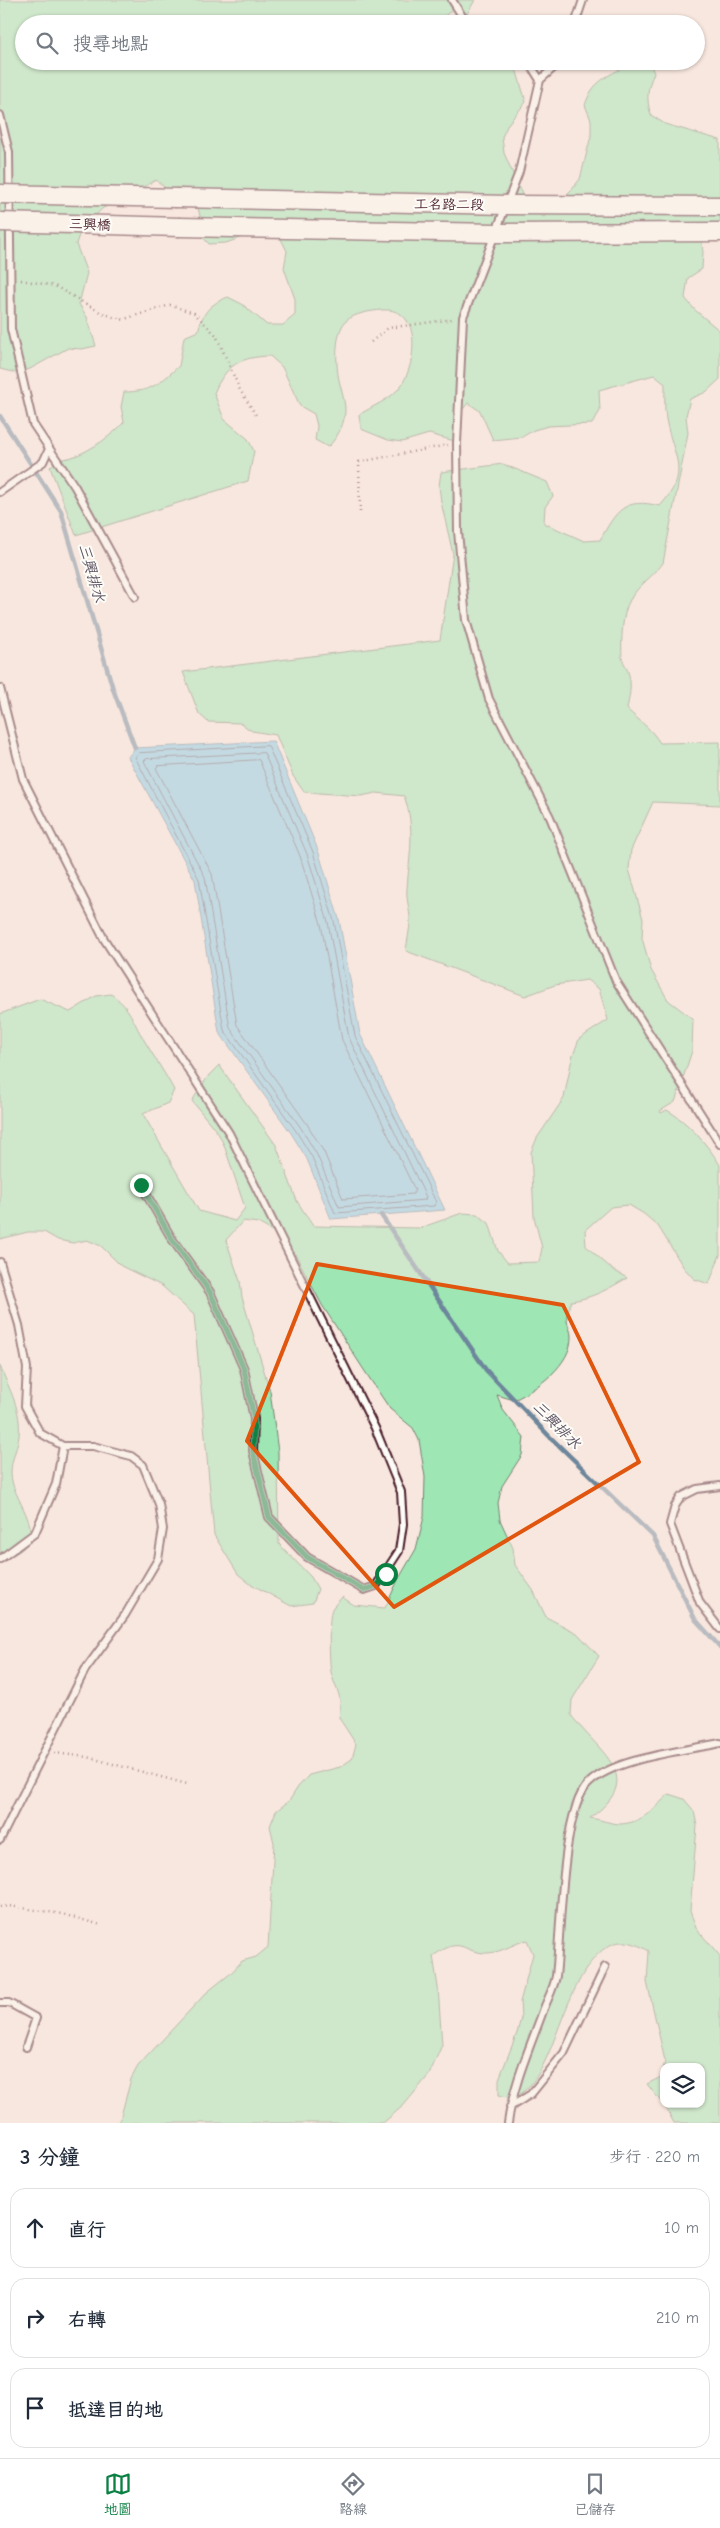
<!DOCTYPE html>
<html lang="zh-TW">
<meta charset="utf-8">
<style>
:root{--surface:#fff;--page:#f6f6f7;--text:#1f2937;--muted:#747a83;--line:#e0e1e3;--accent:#0b8043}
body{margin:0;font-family:"Comic Neue","LXGW WenKai TC",sans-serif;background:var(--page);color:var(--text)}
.controls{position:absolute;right:15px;bottom:15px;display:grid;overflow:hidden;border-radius:10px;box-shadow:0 1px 4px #0004}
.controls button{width:45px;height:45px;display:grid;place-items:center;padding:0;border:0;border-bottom:1px solid var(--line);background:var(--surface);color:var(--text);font:25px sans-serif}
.stop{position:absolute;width:15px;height:15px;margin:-11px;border:4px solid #0b8043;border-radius:50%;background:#fff}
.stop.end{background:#0b8043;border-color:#fff;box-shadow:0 1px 5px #0008}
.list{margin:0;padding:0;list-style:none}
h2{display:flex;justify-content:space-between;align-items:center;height:65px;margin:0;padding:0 20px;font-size:21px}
h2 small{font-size:16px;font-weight:400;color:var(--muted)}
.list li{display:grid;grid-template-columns:32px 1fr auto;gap:15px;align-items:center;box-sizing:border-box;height:80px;margin:0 10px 10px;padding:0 10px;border:1px solid var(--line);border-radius:15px}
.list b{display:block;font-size:19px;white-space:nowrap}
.list em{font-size:16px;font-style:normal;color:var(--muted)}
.icon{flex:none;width:28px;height:28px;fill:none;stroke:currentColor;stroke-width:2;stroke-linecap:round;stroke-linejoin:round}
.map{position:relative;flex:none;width:720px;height:2123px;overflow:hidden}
.search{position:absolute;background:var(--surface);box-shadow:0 1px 4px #0004;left:15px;right:15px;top:15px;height:55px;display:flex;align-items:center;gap:12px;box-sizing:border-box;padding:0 18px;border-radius:28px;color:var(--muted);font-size:19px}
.sheet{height:335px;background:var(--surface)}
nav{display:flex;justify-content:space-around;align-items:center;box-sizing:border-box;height:70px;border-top:1px solid var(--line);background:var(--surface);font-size:14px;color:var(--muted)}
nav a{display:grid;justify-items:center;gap:2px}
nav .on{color:var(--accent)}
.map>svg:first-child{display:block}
</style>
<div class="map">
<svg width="720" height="2123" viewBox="0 0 720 2123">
<rect width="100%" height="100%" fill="#f8e7de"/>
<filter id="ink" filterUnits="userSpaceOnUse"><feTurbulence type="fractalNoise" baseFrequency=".02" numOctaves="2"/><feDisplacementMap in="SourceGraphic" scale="10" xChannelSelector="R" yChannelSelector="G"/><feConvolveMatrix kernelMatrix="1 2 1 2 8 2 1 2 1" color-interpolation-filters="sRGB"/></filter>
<g filter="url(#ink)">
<!-- green -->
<path fill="#9ee6b4" stroke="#748270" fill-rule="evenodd" d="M 0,0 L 475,0 L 467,14 L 453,9 L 440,20 L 446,24 L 24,24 L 24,61 L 508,61 L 517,72 L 526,102 L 508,124 L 502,137 L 504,153 L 528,208 L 544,217 L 570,192 L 580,179 L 591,136 L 591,120 L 585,105 C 587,100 589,94 592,90 C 602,75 631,63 649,61 L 654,73 C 647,88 646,99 651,115 L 665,124 L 720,140 L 720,225 L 712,223 L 701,235 L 703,252 L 702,269 L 688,278 L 685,298 L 695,310 L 720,331 L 720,379 L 706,392 L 690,399 L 686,416 L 688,433 L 663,563 C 653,577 638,585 630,600 C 622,613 621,641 622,657 C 623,663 628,669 629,675 C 632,687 629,698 627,709 C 640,722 650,727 660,743 L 720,742 L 720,805 L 653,802 L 631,850 L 629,869 L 643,919 L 642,938 L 651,970 L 668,1000 L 693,1019 L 692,1051 L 675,1102 L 660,1111 L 661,1113 L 667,1110 C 688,1122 708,1145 720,1165 L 720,1255 L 709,1284 L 694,1279 L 684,1268 L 658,1226 L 644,1214 L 629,1205 L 611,1207 L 585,1230 L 586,1246 L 613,1270 L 627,1278 C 608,1289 593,1298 571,1301 C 569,1307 566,1315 567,1321 C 568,1326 571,1331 571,1336 C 572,1364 537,1389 514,1400 L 497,1395 L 503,1410 L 524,1437 L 522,1455 L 502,1486 L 498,1503 L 500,1520 L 513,1548 L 515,1565 L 533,1590 L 546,1617 L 577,1633 L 599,1656 L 572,1700 L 571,1715 C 600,1754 647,1777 590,1818 C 600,1819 611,1824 620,1824 C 643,1823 654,1808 669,1794 L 684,1799 L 694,1811 L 697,1826 L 690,1911 L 696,1928 L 720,1956 L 720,2123 L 674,2123 L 666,2108 L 647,2084 L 661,2077 L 665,2061 L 647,1982 L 649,1951 C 640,1946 631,1941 620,1942 C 580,1948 561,2030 545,2061 C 538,2077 528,2090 514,2099 L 499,2095 L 499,2079 L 517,2033 L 521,2018 L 520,2002 L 533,1954 L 527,1940 C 515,1943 502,1952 489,1953 C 461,1954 464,1934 433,1956 L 438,1987 L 442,2045 L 429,2075 L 404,2105 L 383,2123 L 119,2123 L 131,2079 L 138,2066 L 206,1993 L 231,1973 L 242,1961 L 256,1957 L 268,1947 L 274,1843 L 270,1826 L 276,1811 L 289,1801 L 298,1787 L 309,1775 L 340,1767 L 352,1759 L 356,1744 L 339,1718 C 343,1692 336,1693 331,1672 C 329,1663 328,1617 332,1609 C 334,1605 339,1601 342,1597 L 354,1605 L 385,1608 L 398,1580 L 416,1549 L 424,1517 L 425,1477 L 419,1440 L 413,1428 L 390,1409 L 364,1370 L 322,1305 L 294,1252 L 272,1231 L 258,1223 L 243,1221 L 226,1240 L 240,1281 L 242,1297 L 270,1391 L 278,1452 L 279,1544 L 311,1577 L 318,1589 L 313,1603 L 291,1606 L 249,1583 L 238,1574 L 214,1535 L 194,1315 L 162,1286 L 121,1266 L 101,1246 L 87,1240 L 73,1243 L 58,1240 L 44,1232 L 28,1232 L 0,1239 L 0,1014 L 40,999 L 70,1012 L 96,996 L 111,994 C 131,1008 132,1020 144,1040 C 154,1057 165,1073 174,1090 L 168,1103 L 143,1114 L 199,1211 L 235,1221 L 245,1208 L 224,1145 L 218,1133 L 192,1101 L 209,1075 L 219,1065 L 276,1145 L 297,1201 L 313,1226 L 420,1228 L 462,1213 L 477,1214 L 489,1223 L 498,1251 L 508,1263 L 539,1262 L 542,1248 L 534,1217 L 531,1152 L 537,1138 L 564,1098 L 572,1058 L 579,1039 L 608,1020 L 599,989 L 587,980 L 555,985 L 525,996 L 406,951 C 407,941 410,930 410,920 C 410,910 406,900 407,889 C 409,857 416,828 404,796 L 376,793 L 361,796 L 304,792 L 293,776 L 276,735 L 252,731 L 240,723 L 208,722 L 199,714 L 183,672 L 440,640 L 453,554 L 441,502 L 439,486 L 441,472 L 503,464 L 547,482 L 553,496 L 545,507 L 544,523 L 584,541 L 600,540 C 616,511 624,497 660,506 C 692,471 673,458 666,419 C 664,408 665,396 665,384 L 654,375 L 599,390 L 600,411 L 592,424 L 548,426 L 534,430 L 522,437 L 493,440 L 480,411 L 468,403 L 459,414 L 462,428 L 458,442 L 429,434 L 402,442 L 388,440 L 361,429 L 359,415 C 372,406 390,400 400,387 C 416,366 424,307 382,310 C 371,311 355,313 346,321 C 334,333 336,365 339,380 C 341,389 344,398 345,407 C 346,422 338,437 328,447 L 315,440 L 317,426 L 314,414 L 300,406 L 282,367 L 270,356 C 240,357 226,365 214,393 L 224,419 L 248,439 L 254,451 L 248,481 L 76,535 L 50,467 C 60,456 62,461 75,456 C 91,450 113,435 124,422 L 121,407 L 124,392 C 151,392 160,383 179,366 L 184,337 L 198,331 C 203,312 210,304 228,297 L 242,304 L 267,325 L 283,325 L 295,315 L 295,299 L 284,268 L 287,251 L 280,237 L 252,234 L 226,243 L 209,244 L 198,232 L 200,216 L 196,200 L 177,198 L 156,180 L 118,202 L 103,208 L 81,229 L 76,244 L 87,273 L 79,304 L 87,317 L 96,346 L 82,349 L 68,348 L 30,369 L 16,373 L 0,369 ZM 664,2067 L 701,2067 L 701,2104 L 664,2104 Z
M 0,1366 C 9,1389 22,1410 19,1436 C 17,1452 8,1464 12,1481 C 15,1497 35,1523 30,1538 C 26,1551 11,1556 0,1560 Z"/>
<!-- water -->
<path fill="#85cae6" stroke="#6d869b" d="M 273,741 L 318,850 L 339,919 L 360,1034 L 445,1210 L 331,1219 L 307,1159 L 291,1133 L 219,1032 L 195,880 L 128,757 L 135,748 Z"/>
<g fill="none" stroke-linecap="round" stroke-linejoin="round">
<!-- shore -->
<path stroke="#626376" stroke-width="1" d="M 268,746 L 313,852 L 334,921 L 355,1036 L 436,1202 L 434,1206 L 335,1213 L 312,1157 L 296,1131 L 224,1030 L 199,879 L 135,757 L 139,753 Z
M 264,753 L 307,854 L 328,922 L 349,1038 L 426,1197 L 425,1200 L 339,1207 L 317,1155 L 301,1128 L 230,1028 L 205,877 L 144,761 L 146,759 Z
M 259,760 L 300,856 L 321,924 L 342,1040 L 415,1190 L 413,1194 L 343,1199 L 324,1152 L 307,1124 L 237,1025 L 212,874 L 156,768 L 158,766 Z"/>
<!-- stream -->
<path stroke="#6d869b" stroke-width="4.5" d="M 0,416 L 61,511 L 113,689 L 135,748
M 381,1215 L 486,1370 L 549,1436 L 653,1536 L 695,1619 L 720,1647"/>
<defs>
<path id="service" d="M 452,0 L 467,24
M 575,24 L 583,0
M 528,61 L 540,80
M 561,61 L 540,80 L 519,172 L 463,317 L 457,443 L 458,531 L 466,620 L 489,699 L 550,817 L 616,981 L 720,1144
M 0,115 L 9,152 L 11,329 L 33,424 L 75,487 L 135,597
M 0,492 L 43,462 L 49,449
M 0,688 L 23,779 L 104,939 L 229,1133 L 375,1428 L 401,1492 L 403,1524 L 399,1551 L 376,1586 L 364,1590 L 307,1557 L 269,1517 L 253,1451 L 254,1419 L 244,1369 L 210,1292 L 172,1239 L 141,1185
M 0,1262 L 19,1325 L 27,1368 L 25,1406 L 40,1433 L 63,1446 L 93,1446 L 131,1456 L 143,1465 L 159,1504 L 163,1529 L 158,1559 L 125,1615 L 85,1670 L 0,1840
M 720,1486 L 697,1489 L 681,1497 L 675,1506 L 670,1524 L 700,1603 L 720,1629
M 0,1559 L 35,1533 L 56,1484 L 63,1446
M 0,2003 L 9,2003 L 36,2018 L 26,2047
M 510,2107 L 531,2094 L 564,2053 L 605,1967
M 508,2123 C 513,2085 530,2047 543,2011 C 547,2000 554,1988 556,1976 C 561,1935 561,1811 588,1784 C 613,1758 684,1751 720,1743"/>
<path id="secondary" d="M 177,198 L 508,205 L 720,206
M 180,227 L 495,233 L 720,232"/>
</defs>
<!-- service casing -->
<use href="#service" stroke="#4a1f2b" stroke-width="10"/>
<!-- secondary casing -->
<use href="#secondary" stroke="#4a1f2b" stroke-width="21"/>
<!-- path -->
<path stroke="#4a1f2b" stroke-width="2.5" stroke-dasharray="1 4" stroke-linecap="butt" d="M 21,280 L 55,286 L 100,312 L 121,320 L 170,305 L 194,313 L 216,335 L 240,390 L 256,415
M 371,342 L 388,328 L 454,319
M 360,512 L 359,462 L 448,445
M 54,1753 L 87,1757 L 187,1784
M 0,1907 L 9,1906 L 62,1914 L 101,1925"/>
<!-- service -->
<use href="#service" stroke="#fdfcf7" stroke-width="6"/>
<!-- secondary -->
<use href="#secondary" stroke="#fdfcf7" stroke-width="18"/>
<defs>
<path id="secondary-bridge" d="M 0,194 L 177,198
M 0,222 L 180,227"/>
</defs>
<!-- secondary-bridge casing -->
<use href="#secondary-bridge" stroke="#4a1f2b" stroke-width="21" stroke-linecap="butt"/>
<!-- secondary-bridge -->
<use href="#secondary-bridge" stroke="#fdfcf7" stroke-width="18"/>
</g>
</g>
<g fill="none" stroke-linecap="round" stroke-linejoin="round" filter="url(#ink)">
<!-- route -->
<path stroke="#0b8043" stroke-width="6" d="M 141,1185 L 172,1239 L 210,1292 L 244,1369 L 254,1419 L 253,1451 L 269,1517 L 307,1557 L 364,1590 L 376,1586 L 386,1574"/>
</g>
<!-- marked area -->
<path d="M0 0H720V2123H0ZM 317,1264 L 563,1305 L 639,1462 L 394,1607 L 247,1441 Z" fill="#f8e7de" fill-opacity=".55" fill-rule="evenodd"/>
<path fill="none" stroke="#e0560e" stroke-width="4" stroke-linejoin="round" d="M 317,1264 L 563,1305 L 639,1462 L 394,1607 L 247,1441 Z"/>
<g text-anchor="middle" stroke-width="4" stroke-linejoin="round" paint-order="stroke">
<!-- street labels -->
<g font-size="14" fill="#4a1f2b" stroke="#fdfcf7">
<text transform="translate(449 204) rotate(1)" y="5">工名路二段</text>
<text transform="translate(90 224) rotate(2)" y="5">三興橋</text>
</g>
<!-- water labels -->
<g font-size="15" font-style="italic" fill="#5c5263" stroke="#fdfcf7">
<text transform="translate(92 573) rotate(74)" y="5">三興排水</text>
<text transform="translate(557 1425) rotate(45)" y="5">三興排水</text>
</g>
</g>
</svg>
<div class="controls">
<button><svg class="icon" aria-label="layers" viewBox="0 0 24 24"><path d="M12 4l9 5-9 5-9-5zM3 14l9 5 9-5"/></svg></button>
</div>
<div class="stop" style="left:386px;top:1574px"></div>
<div class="stop end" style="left:141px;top:1185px"></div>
<div class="search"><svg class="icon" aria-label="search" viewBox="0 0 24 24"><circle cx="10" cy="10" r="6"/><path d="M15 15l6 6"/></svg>搜尋地點</div>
</div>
<section class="sheet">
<h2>3 分鐘<small>步行 · 220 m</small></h2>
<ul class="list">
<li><svg class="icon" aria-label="ahead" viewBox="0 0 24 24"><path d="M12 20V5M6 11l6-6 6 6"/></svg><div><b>直行</b></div><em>10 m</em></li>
<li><svg class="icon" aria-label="right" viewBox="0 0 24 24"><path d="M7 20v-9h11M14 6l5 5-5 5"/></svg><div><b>右轉</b></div><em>210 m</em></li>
<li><svg class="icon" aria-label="arrive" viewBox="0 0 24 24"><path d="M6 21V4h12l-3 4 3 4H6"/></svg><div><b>抵達目的地</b></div></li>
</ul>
</section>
<nav>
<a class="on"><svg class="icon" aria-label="map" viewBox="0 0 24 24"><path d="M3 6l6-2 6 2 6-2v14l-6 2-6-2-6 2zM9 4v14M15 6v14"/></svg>地圖</a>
<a><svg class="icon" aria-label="directions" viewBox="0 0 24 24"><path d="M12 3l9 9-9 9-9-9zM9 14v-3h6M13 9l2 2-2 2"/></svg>路線</a>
<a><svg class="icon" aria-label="saved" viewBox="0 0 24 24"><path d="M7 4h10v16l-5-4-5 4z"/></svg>已儲存</a>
</nav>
